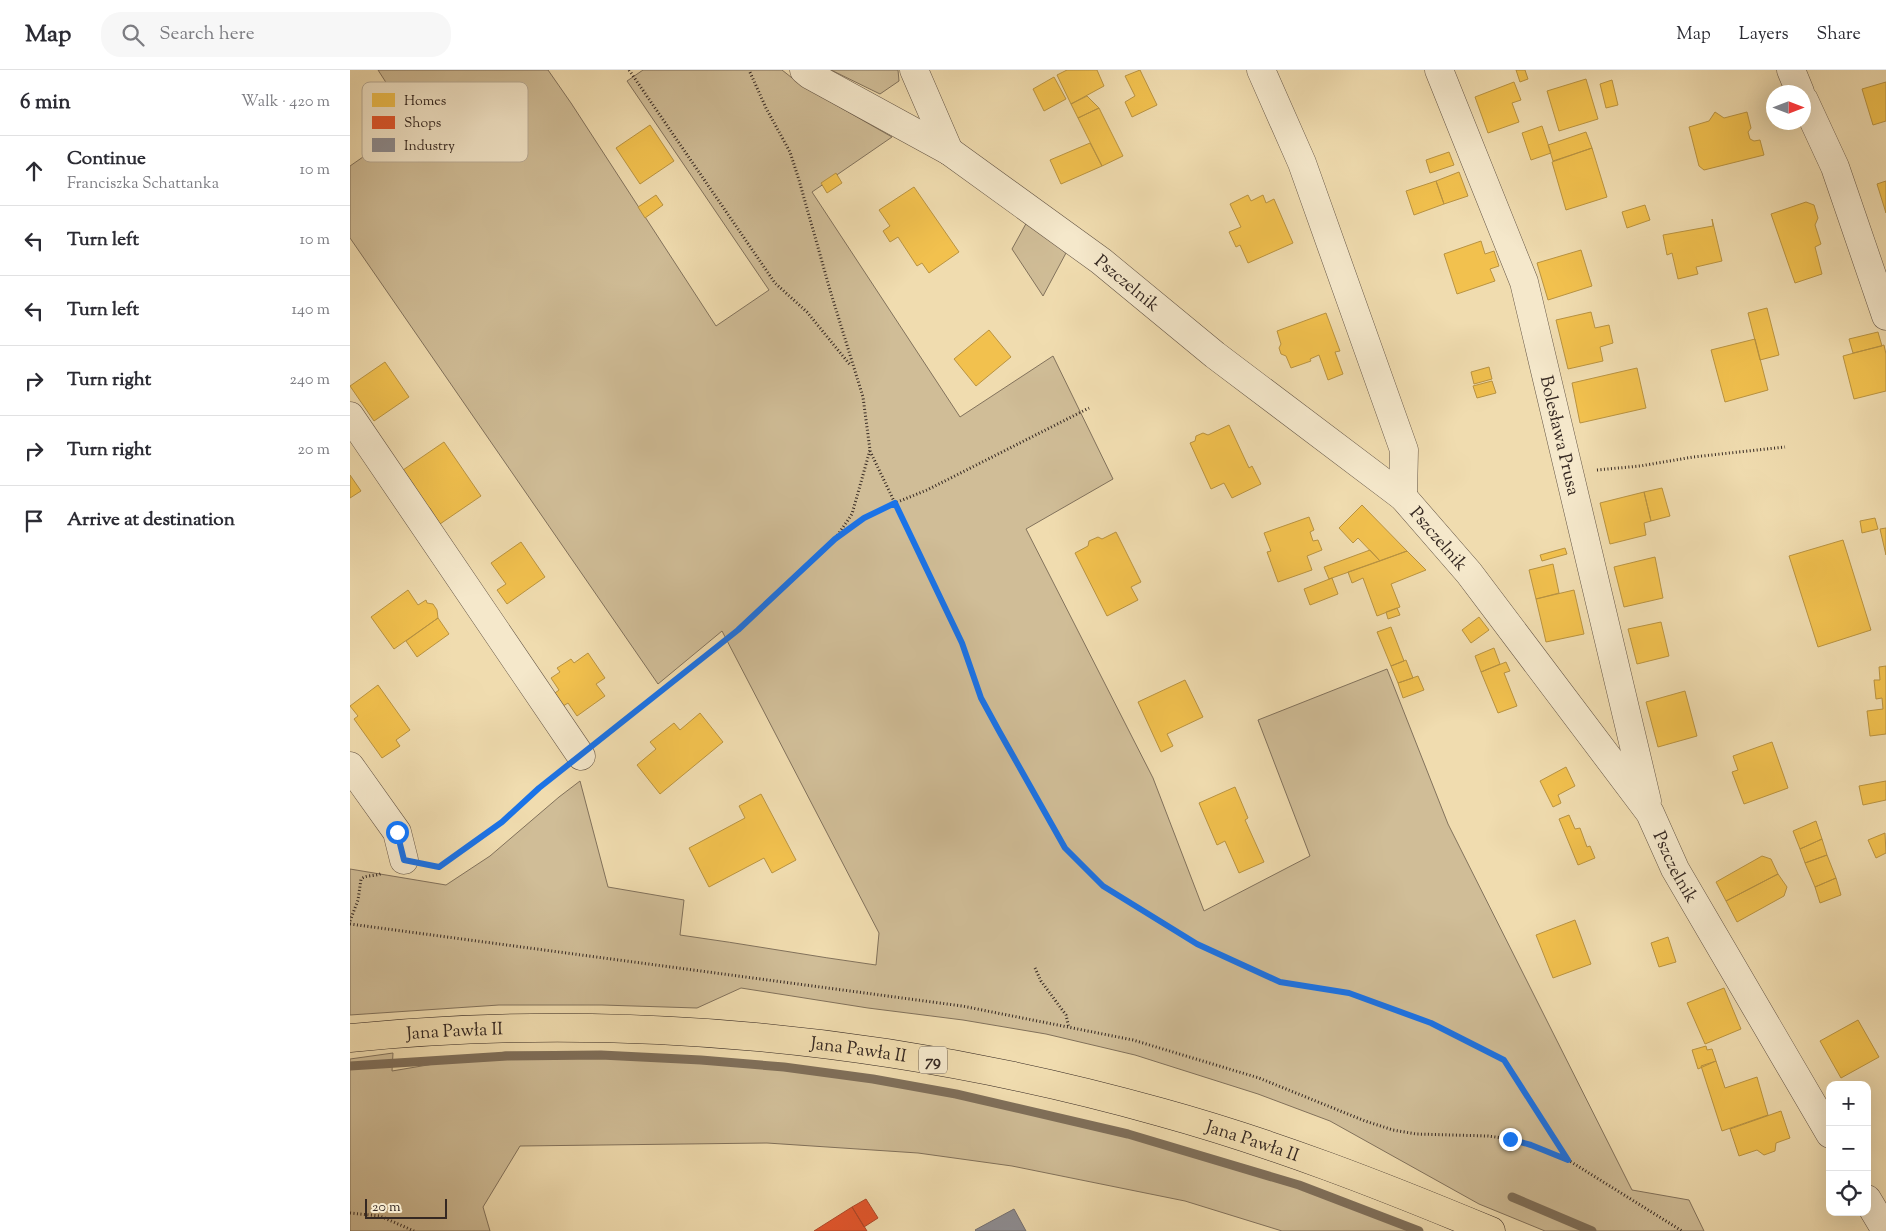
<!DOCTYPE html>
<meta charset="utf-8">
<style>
:root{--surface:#fff;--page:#f7f7f7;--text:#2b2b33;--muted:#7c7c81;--line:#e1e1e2}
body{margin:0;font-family:"Sorts Mill Goudy",serif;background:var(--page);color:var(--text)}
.controls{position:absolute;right:15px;bottom:15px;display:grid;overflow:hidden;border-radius:10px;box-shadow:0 5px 20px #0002}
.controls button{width:45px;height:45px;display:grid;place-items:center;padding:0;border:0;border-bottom:1px solid var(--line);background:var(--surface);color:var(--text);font:25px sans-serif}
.compass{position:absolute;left:1416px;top:15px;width:45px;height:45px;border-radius:50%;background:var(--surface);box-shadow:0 5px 20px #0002;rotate:90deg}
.scale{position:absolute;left:15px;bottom:12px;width:82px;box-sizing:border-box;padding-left:5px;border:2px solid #352822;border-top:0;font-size:14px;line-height:18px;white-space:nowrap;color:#352822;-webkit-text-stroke:4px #f5e8cb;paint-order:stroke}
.stop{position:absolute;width:15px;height:15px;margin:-11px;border:4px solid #1a73e8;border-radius:50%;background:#fff}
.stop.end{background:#1a73e8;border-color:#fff;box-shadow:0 1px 5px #0008}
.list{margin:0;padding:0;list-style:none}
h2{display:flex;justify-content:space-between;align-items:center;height:65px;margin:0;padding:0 20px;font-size:21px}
h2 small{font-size:16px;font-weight:400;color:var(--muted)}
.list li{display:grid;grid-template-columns:32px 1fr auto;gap:15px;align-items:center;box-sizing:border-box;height:70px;padding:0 20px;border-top:1px solid var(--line)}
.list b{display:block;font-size:19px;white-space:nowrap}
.list p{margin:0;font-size:16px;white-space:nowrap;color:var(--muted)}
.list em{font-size:16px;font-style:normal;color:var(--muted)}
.icon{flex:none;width:28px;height:28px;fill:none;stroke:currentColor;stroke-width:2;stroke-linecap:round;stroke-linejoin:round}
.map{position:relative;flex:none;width:1536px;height:1161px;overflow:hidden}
header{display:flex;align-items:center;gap:30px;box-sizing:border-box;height:70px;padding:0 25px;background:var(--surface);border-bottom:1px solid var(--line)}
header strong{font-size:24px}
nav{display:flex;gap:28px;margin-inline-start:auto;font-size:18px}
.search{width:350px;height:45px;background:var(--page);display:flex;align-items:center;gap:12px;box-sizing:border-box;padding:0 18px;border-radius:20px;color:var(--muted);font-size:19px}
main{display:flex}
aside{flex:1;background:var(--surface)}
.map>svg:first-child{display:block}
</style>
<header>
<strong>Map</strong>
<div class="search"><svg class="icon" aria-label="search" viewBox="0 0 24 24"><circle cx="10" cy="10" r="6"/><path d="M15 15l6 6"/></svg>Search here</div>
<nav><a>Map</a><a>Layers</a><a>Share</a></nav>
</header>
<main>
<aside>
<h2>6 min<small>Walk · 420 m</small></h2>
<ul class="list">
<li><svg class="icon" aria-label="ahead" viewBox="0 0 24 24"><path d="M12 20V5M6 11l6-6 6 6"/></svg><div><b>Continue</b><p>Franciszka Schattanka</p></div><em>10 m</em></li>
<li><svg class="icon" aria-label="left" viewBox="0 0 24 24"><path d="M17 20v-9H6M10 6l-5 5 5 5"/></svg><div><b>Turn left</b></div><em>10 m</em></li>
<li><svg class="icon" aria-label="left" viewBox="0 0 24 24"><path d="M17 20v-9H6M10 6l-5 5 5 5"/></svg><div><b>Turn left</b></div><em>140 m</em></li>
<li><svg class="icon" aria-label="right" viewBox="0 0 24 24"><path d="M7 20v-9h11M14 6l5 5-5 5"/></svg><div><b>Turn right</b></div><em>240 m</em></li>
<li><svg class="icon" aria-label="right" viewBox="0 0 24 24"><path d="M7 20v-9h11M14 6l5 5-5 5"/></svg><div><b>Turn right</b></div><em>20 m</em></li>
<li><svg class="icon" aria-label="arrive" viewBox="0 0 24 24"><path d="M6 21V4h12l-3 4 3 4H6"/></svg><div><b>Arrive at destination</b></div></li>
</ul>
</aside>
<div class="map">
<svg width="1536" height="1161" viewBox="0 0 1536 1161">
<rect width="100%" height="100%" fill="#f0dcaf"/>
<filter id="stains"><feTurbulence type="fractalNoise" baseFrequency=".004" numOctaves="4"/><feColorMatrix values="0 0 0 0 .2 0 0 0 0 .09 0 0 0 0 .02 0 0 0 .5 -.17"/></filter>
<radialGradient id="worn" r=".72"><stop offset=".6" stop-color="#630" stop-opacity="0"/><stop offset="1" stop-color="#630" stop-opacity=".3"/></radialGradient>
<!-- green -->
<path fill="#d0bd97" stroke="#82725c" d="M 28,0 L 198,0 L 221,33 L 366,256 L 419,220 L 277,11 L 293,0 L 432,0 L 451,15 L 542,67 L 462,122 L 610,347 L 703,286 L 763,409 L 676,459 L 803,708 L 854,841 L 960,786 L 908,650 L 1037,599 L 1098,754 L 1282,1120 L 1339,1130 L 1354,1161 L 1195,1161 L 1129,1134 L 980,1051 L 908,1024 L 785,985 L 696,964 L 613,950 L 518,938 L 391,918 L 347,938 L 252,935 L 149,935 L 0,945 L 0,799 L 96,815 L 140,786 L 209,727 L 230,711 L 258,817 L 334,830 L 330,865 C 396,874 460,886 526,895 L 529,863 L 372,561 L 308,614 L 0,168 L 0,96 L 62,53 Z
M 481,0 L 548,0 L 549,11 L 530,24 Z
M 678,150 L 716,183 L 693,226 L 662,179 Z
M 155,982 L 250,982 L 434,995 L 606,1024 L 777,1065 L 949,1114 L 1066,1161 L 932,1161 L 835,1131 L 662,1096 L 568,1083 L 417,1073 L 170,1076 L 133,1137 L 140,1161 L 0,1161 L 0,989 L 43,983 L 42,1001 Z"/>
<!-- homes -->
<path fill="#f2c14e" stroke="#b99341" d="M 717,0 L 747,0 L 754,16 L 721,34 L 707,5 Z
M 790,0 L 807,35 L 782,47 L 775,32 L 785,26 L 775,6 Z
M 1166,0 L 1175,0 L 1178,9 L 1170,12 Z
M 704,7 L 716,29 L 694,41 L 683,19 Z
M 1236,9 L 1248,49 L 1209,61 L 1197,21 Z
M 1262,10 L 1268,35 L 1256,38 L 1250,14 Z
M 1164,12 L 1171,30 L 1162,33 L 1169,52 L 1138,63 L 1125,27 Z
M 1536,12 L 1536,51 L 1523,55 L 1512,19 Z
M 737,26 L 749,38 L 728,48 L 721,34 Z
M 749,38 L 773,86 L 752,96 L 728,48 Z
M 1365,42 L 1374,48 L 1397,42 L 1401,58 L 1398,62 L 1400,69 L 1404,71 L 1410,70 L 1414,85 L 1354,100 L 1349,96 L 1339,57 L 1359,51 Z
M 300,55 L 324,91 L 290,114 L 266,78 Z
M 1192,56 L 1201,83 L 1181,90 L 1172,63 Z
M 1236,62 L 1242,78 L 1203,91 L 1198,75 Z
M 740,73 L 752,96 L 711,114 L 700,90 Z
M 1242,78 L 1257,127 L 1216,140 L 1202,92 Z
M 1099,82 L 1104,95 L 1080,103 L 1076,90 Z
M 1109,102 L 1118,126 L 1094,134 L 1086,111 Z
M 486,103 L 492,113 L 477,123 L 471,113 Z
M 1086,111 L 1094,134 L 1064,145 L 1056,121 Z
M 1536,111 L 1536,143 L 1527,114 Z
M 564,117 L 609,182 L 579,203 L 572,193 L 567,196 L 548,167 L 540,172 L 533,161 L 540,156 L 529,140 Z
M 306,125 L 313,135 L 295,148 L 288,137 Z
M 898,125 L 901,131 L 913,125 L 916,133 L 924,129 L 943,173 L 898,193 L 890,175 L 886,177 L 879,162 L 891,157 L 880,134 Z
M 1456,132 L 1464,135 L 1468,148 L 1465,155 L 1471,174 L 1465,177 L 1472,204 L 1445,213 L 1421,144 Z
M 1295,135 L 1300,150 L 1277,158 L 1272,142 Z
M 1362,149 L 1372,191 L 1346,197 L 1348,204 L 1328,209 L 1322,183 L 1317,185 L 1313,165 L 1363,156 Z
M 1131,171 L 1135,184 L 1144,181 L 1149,196 L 1140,199 L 1145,211 L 1107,224 L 1094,184 Z
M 1231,180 L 1242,216 L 1198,230 L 1187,193 Z
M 1417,238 L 1429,285 L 1410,290 L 1398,243 Z
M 1241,242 L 1245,258 L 1259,255 L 1263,273 L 1250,277 L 1253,291 L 1218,299 L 1206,250 Z
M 976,243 L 990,281 L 985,282 L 993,304 L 978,310 L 969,285 L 960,289 L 961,291 L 941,298 L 936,286 L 931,284 L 929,278 L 931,274 L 927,261 Z
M 639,260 L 661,287 L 626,316 L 604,289 Z
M 1528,262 L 1532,276 L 1503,283 L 1499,269 Z
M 1405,269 L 1418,320 L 1375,332 L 1361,280 Z
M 1534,275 L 1536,284 L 1536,321 L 1504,329 L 1493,286 Z
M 35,292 L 59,327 L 24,351 L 0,316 Z
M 1139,297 L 1142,309 L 1124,314 L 1121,302 Z
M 1287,298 L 1296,338 L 1230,353 L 1222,313 Z
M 1142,311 L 1146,323 L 1127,328 L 1123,316 Z
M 879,355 L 899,398 L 902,396 L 911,414 L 882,428 L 874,413 L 861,419 L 840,373 L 845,371 L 846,366 L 853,363 L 858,365 Z
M 94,372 L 131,426 L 90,454 L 80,438 L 77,440 L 61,417 L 64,415 L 53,400 Z
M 0,405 L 11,421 L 0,428 Z
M 1312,418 L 1320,446 L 1301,451 L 1294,422 Z
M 1294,422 L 1301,451 L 1294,453 L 1296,465 L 1260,474 L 1250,433 Z
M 1012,435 L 1057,481 L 1030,491 L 1008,468 L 1003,473 L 989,458 Z
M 959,447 L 964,460 L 960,462 L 963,471 L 968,470 L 972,480 L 957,486 L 962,500 L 928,512 L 917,482 L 921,481 L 914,463 Z
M 1525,448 L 1528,459 L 1512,463 L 1510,451 Z
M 1536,458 L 1536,485 L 1530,459 Z
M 766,462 L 791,512 L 781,517 L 788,530 L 757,546 L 725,483 L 738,476 L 739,471 L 748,467 L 752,469 Z
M 1493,470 L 1521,560 L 1468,577 L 1439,486 Z
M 171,472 L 195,507 L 157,534 L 147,520 L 156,514 L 141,493 Z
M 1215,478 L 1217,484 L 1192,491 L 1190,485 Z
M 1020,480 L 1030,491 L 979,509 L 974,497 Z
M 1057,481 L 1076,500 L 1041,514 L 1050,537 L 1027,546 L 1013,508 L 1002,513 L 998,502 Z
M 1305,487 L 1313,528 L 1274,537 L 1264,497 Z
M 1203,494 L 1209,523 L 1186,529 L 1179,500 Z
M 982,508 L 988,524 L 960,535 L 954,519 Z
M 58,520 L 68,535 L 76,530 L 77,533 L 83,534 L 87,540 L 88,548 L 44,579 L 21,547 Z
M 1224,520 L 1234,564 L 1196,572 L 1186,529 Z
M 1047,538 L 1050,545 L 1038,549 L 1036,542 Z
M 1129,547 L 1139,560 L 1121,573 L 1112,560 Z
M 88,548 L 99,564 L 67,587 L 56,571 Z
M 1311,552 L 1319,586 L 1287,594 L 1278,559 Z
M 1041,557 L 1054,591 L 1041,596 L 1027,562 Z
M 1144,578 L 1150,594 L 1131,602 L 1125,586 Z
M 238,583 L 255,608 L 246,614 L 255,626 L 227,646 L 218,633 L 210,638 L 201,626 L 209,620 L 201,608 L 210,602 L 207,598 L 221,589 L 224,593 Z
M 1056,590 L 1063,608 L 1048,613 L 1041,596 Z
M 1156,592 L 1160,601 L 1154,603 L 1167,636 L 1148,643 L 1131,602 Z
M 1536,596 L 1536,664 L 1520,666 L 1517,641 L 1533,639 L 1532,628 L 1526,629 L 1524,610 L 1530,610 L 1529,597 Z
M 1068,606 L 1074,620 L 1053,628 L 1048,613 Z
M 835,610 L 853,647 L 817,664 L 823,676 L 811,682 L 788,632 Z
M 28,615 L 60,660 L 46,670 L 50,676 L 32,688 L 4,649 L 8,646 L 0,636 Z
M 1335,621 L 1347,666 L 1308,677 L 1296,632 Z
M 350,643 L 373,672 L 310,724 L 287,695 L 306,679 L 300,672 L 324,653 L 330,660 Z
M 1422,672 L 1438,718 L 1394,734 L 1382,702 L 1388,700 L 1383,686 Z
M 1216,697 L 1225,716 L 1208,725 L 1211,733 L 1203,737 L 1190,711 Z
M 1536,711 L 1536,730 L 1513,735 L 1509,716 Z
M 885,717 L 898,748 L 895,750 L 914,792 L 889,803 L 875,771 L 867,775 L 849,733 Z
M 411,724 L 446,790 L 422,803 L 414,788 L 359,817 L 339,778 L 395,748 L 389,736 Z
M 1219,745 L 1225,759 L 1230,758 L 1237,777 L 1240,776 L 1245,788 L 1228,795 L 1209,749 Z
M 1466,751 L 1472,769 L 1450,779 L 1443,761 Z
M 1535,763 L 1536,783 L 1526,788 L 1518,770 Z
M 1472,769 L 1477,785 L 1455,793 L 1450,779 Z
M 1477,785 L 1486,808 L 1465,817 L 1455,793 Z
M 1412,786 L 1421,789 L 1428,804 L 1376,831 L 1366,812 Z
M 1428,804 L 1437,817 L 1434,826 L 1387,852 L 1376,831 Z
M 1486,808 L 1491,825 L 1470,833 L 1465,817 Z
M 1225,850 L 1241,894 L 1203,908 L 1186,865 Z
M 1318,867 L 1326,892 L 1309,897 L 1301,873 Z
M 1374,918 L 1391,959 L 1355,974 L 1337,933 Z
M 1508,950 L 1529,987 L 1491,1008 L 1470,971 Z
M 1356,976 L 1357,980 L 1362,979 L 1366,991 L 1348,999 L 1342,980 Z
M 1366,991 L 1375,1018 L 1407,1007 L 1418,1045 L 1372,1061 L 1351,996 Z
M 1431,1041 L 1440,1068 L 1426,1073 L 1425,1081 L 1414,1085 L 1407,1080 L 1389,1086 L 1380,1059 Z"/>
<!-- shops -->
<path fill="#e4572e" stroke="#b0492a" d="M 516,1129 L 528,1148 L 514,1157 L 502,1137 Z
M 502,1137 L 517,1161 L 464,1161 Z"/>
<!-- industry -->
<path fill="#8d8d92" stroke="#736f70" d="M 664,1139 L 676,1161 L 626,1161 L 625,1160 Z"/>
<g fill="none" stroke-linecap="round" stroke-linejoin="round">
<!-- stream -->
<path stroke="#7f6f5a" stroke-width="9" d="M 0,996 L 157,986 L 251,985 L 351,990 L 434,997 L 523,1009 L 606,1024 L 778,1064 L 949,1115 L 1069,1161
M 1162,1127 L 1242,1161"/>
<defs>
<g id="minor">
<path id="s1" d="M 454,0 L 460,5 L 599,81 L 751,191 L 865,285 L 1053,427 L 1119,503 L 1300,743 L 1325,799 L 1480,1064"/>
<path d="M 564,0 L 599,81"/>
<path d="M 911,0 L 952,93 L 1054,380 L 1053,427"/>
<path id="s2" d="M 1089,0 L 1174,212 L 1297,731"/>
<path d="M 1441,0 L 1450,22"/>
<path d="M 1454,30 L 1485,97 L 1536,246"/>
<path d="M 0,346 L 231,686"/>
<path d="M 0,696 L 47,762 L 54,790"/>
<path d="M 1517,1129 L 1536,1161"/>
</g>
<g id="major">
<path id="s3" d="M 0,968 C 271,941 547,968 810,1042 C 923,1073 1033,1116 1141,1161"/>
</g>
</defs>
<!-- minor casing -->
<use href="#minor" stroke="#645545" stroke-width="29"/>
<!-- major casing -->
<use href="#major" stroke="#352822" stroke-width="29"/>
<!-- path -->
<path stroke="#352822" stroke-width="3" stroke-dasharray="1 2.5" stroke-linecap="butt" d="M 279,0 L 425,213 L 457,242 L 501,296
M 520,381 L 612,573 L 631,628 L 715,778 L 753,816 L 847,874 L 930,912 L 999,923 L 1081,953 L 1155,990 L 1217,1088
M 1247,400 L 1290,396 L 1343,387 L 1435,377
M 487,468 L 514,448 L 545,433 L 577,420 L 739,338
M 252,669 L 388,560 L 485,469 L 502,444 L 520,380 L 513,327 L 480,220 L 449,110 L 440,82 L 416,38 L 399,0
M 79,795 L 89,797 L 152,752 L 189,718 L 210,702
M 0,851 L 8,830 L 11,809 C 18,804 25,807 32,803
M 0,854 L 612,936 L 783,970 L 909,1008 L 1015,1051 L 1043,1060 L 1066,1064 L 1138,1066 L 1160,1069 L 1181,1075 L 1218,1090 L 1332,1161
M 685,898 L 691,911 L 716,945 L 719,958
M 0,1143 L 30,1146 L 64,1161"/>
<!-- minor -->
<use href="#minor" stroke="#f5e8cb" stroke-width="28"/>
<!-- major -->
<use href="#major" stroke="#f0dcaf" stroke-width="28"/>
</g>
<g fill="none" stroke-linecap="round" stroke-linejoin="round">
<!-- route -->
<path stroke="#1a73e8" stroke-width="6" d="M 47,762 L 54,790 L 89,797 L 152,752 L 189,718 L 388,560 L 485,469 L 514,448 L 545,433 L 612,573 L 631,628 L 649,661 L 715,778 L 753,816 L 847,874 L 930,912 L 999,923 L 1081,953 L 1154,990 L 1218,1090 L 1181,1075 L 1160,1069"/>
</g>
<g text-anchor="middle" stroke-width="5" stroke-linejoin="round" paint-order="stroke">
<!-- shield labels -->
<rect fill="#f5e8cb" stroke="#6f6255" stroke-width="1" x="569" y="976.5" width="28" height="27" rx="4"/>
<g font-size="16" font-weight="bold" fill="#352822">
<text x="583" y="996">79</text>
</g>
<!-- street labels -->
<g font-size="18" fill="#352822" stroke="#f5e8cb">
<text dy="6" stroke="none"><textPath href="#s1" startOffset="388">Pszczelnik</textPath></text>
<text dy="6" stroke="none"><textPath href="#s2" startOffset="386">Bolesława Prusa</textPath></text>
<text dy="6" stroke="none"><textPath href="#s1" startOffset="792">Pszczelnik</textPath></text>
<text dy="6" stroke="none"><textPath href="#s1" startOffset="1198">Pszczelnik</textPath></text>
<text dy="6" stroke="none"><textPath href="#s3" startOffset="105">Jana Pawła II</textPath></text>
<text dy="6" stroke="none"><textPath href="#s3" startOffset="510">Jana Pawła II</textPath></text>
<text dy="6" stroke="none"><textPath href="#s3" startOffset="915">Jana Pawła II</textPath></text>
</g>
</g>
<!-- legend -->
<rect x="12" y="12" width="166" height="80" rx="8" fill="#f5e8cb" stroke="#bbae98" stroke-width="1"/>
<rect x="22" y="23" width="23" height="14" fill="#f2c14e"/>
<rect x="22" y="46" width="23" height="13" fill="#e4572e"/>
<rect x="22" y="68" width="23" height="14" fill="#8d8d92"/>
<g font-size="14" fill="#352822">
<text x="54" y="35">Homes</text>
<text x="54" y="57">Shops</text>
<text x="54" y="80">Industry</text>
</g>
<rect width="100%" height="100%" filter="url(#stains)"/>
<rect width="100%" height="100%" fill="url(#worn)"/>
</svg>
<div class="controls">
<button>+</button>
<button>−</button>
<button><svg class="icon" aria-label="locate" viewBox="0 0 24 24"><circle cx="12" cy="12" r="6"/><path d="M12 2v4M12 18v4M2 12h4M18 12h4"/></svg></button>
</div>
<svg class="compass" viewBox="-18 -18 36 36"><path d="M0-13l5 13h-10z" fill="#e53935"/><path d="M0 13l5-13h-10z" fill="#7c7c81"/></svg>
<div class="scale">20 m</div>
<div class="stop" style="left:47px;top:762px"></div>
<div class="stop end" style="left:1160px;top:1069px"></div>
</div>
</main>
